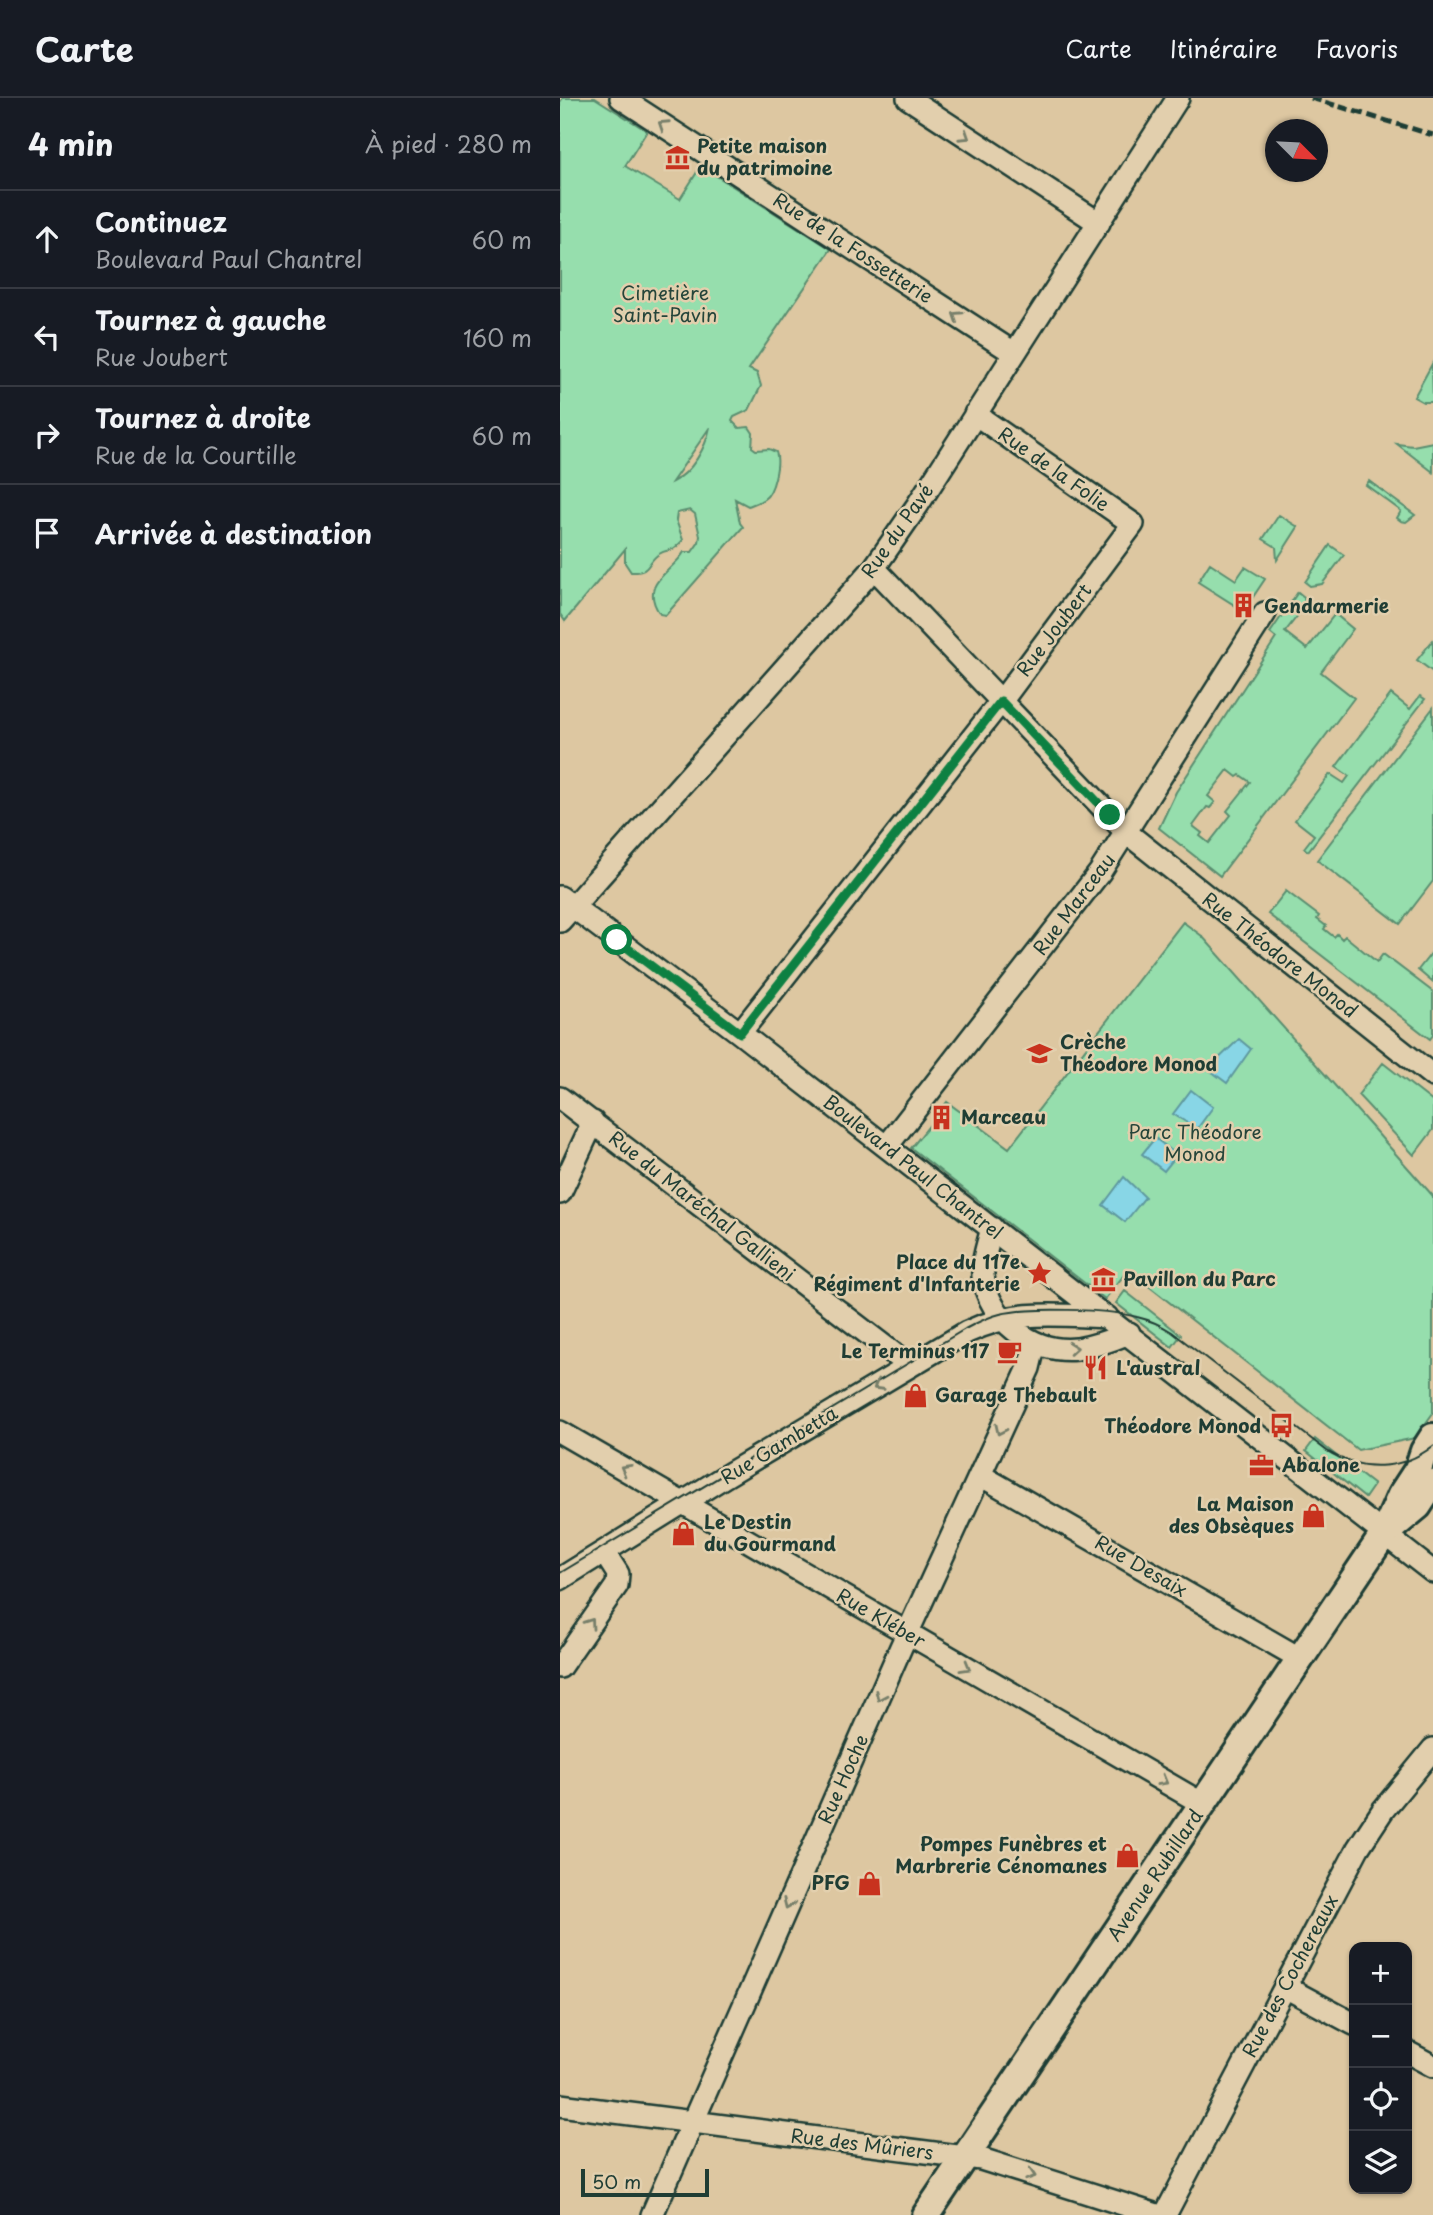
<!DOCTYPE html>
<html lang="fr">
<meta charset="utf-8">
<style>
:root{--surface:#171b24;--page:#20242c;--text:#f1f3f6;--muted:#9ea1a6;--line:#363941}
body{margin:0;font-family:"Playpen Sans",sans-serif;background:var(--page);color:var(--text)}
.controls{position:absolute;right:21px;bottom:21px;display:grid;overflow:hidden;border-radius:14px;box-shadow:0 2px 5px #0004}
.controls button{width:63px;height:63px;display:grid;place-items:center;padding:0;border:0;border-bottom:2px solid var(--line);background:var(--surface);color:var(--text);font:35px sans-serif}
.compass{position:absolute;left:705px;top:21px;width:63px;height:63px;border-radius:50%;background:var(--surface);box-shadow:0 2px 5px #0004;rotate:114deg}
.scale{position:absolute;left:21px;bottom:18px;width:128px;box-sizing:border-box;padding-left:7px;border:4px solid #1f3d34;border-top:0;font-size:19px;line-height:24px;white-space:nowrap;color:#1f3d34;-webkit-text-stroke:5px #e2cfad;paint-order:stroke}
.stop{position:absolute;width:21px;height:21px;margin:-16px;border:5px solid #0b8043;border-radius:50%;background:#fff}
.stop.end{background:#0b8043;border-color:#fff;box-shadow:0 2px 7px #0008}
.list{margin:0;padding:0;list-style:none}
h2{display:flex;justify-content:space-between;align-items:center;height:91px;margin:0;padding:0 28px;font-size:30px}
h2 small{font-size:23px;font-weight:400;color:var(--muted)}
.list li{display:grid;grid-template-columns:46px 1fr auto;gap:21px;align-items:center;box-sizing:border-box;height:98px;padding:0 28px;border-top:2px solid var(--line)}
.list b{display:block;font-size:26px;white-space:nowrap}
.list p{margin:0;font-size:23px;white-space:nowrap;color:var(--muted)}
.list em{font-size:23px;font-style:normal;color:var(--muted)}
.icon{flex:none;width:38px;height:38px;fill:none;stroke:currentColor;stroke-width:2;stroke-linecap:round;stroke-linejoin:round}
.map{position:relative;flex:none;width:873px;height:2117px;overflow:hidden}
header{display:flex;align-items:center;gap:42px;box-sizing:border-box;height:98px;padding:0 35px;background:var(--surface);border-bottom:2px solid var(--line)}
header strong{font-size:33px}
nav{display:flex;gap:38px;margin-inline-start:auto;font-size:24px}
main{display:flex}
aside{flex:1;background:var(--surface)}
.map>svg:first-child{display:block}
</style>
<header>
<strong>Carte</strong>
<nav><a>Carte</a><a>Itinéraire</a><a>Favoris</a></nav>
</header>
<main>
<aside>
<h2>4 min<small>À pied · 280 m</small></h2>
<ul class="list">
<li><svg class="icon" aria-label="ahead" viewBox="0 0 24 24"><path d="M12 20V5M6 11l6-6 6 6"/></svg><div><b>Continuez</b><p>Boulevard Paul Chantrel</p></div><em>60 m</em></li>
<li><svg class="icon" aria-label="left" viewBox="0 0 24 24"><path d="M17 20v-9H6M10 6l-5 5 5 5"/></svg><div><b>Tournez à gauche</b><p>Rue Joubert</p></div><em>160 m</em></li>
<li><svg class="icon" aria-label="right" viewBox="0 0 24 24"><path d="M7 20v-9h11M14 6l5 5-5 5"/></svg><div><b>Tournez à droite</b><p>Rue de la Courtille</p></div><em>60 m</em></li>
<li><svg class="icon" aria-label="arrive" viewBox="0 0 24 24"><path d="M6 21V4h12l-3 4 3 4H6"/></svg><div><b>Arrivée à destination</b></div></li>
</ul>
</aside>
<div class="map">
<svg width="873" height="2117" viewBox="0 0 873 2117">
<rect width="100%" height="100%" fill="#ddc7a1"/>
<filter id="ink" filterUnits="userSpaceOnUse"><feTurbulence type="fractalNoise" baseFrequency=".0143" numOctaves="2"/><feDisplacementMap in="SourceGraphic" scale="14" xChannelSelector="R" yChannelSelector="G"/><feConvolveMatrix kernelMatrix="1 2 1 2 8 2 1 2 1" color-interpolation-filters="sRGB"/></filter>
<g filter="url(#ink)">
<!-- green -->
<path fill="#96dead" stroke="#5a8e70" stroke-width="2" fill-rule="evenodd" d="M 3,0 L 35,0 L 87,33 L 65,68 L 120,101 L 141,68 L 271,151 L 189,271 L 197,275 L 201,288 L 189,312 L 174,319 L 172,323 L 179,330 L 189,329 L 193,335 L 192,349 L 196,352 L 209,351 L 216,354 C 220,364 214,395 204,401 C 200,404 193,406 188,408 L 175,401 L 180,425 L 183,429 L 106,517 L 100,516 C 78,484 112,475 124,454 L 132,454 L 139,444 L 140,438 L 135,416 L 130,412 L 117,415 L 116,422 L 123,442 C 110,457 109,449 99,456 C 86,464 92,475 71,474 L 65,465 L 65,451 L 5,523 L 0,516 L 0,4 ZM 150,329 C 146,349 132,375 112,384 Z
M 872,266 L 873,304 L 863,304 L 854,299 Z
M 873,344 L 873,374 L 837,346 L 853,348 Z
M 809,383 L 855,417 L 846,424 L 841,423 L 837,420 L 841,413 L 806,387 Z
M 719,417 L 738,429 L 717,462 L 716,449 L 703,441 Z
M 770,447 L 784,457 L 762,486 L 750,488 L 745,484 Z
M 650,465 L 676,482 L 685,469 L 705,481 L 689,505 L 681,500 L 676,508 L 638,484 Z
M 738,494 L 744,499 L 745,508 L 725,534 L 747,551 L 775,516 L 793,531 L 761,574 L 794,600 L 660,778 L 599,730 L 616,694 L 716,540 L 710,535 ZM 668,672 L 677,679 L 680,677 L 690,684 L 667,713 L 671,717 L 649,745 L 640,738 L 642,735 L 633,728 L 647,709 L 650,710 L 655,704 L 648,698 Z
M 873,542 L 873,574 L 857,562 Z
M 831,596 L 850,611 L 860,598 L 865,601 L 748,753 L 744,750 L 754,737 L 735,722 L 770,676 L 784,685 L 789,678 L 776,669 Z
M 873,610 L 873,783 L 840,826 L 757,762 Z
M 726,793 L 759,818 L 757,821 L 766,828 L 764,831 L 774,839 L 777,836 L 782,841 L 785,838 L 817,864 L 823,856 L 873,894 L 873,937 L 870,941 L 708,816 Z
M 623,824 L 642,838 L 873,1098 L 873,1315 L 855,1340 L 798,1352 L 568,1172 L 545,1201 L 351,1050 L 376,1019 L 382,1023 L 385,1019 L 379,1014 L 387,1004 L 449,1050 Z
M 873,853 L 873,882 L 872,884 L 858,872 Z
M 823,965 L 873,1004 L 873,1032 L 854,1057 L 798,997 Z
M 565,1193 L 621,1237 L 612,1249 L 556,1205 Z
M 755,1341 L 814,1387 L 805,1400 L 746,1353 Z"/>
<!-- water -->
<path fill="#88d6e6" stroke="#5e999f" stroke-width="2" d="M 679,941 L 691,951 L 667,985 L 648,971 Z
M 631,992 L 653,1009 L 637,1031 L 613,1016 Z
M 595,1040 L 617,1057 L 604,1073 L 582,1056 Z
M 564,1079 L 585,1099 L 565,1124 L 543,1107 Z"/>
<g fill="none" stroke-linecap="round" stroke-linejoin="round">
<defs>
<path id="minor" d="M 61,0 L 454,255
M 348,0 L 539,125
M 314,470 L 567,735 L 873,978
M 0,799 L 180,935 L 873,1474
M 0,823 L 314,470 L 357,408 L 618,0
M 180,935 L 446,597 L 573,426 L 415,316
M 0,1000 L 350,1268
M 327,1048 L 540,774 L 705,515
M 0,1095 L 33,1024
M 432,1130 C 428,1146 422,1162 423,1178 C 429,1222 473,1256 517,1251 C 535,1248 552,1242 569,1235
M 0,1334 L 643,1706
M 420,1377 L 741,1561
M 0,1481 L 164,1379 L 407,1234 C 457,1211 494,1217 547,1219
M 0,1569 L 57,1487 L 58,1476 L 44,1454
M 725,1889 L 794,1926
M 847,1954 L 873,1968
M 0,2007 L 421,2061 L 597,2117
M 92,2117 L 341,1549 L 469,1270 L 475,1245
M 605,2117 L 798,1750 L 823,1712 L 873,1651"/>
<path id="major" d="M 829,1432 L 858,1408 L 873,1385
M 366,2117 L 824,1436 L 841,1397 L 858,1371 L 864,1353 L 873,1339"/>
</defs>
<!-- minor casing -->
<use href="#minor" stroke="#1f3d34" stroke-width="26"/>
<!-- major casing -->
<use href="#major" stroke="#1f3d34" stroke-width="32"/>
<!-- minor -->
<use href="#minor" stroke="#e2cfad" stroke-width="21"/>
<!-- major -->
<use href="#major" stroke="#e2cfad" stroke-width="26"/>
<!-- tram -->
<path stroke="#1f3d34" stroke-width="2" d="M 0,1475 L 405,1231 C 416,1225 427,1219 440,1216 C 468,1209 548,1211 577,1219 C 590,1222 601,1227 612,1234 L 767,1353 C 801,1374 841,1373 873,1348"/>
<!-- rail -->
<path stroke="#1f3d34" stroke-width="5" stroke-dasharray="10 5" stroke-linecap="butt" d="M 751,0 L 873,37"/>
</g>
<!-- one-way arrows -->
<defs><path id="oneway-chevron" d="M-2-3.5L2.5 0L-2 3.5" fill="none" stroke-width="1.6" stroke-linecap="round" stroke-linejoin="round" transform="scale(1.75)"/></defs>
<g stroke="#777f6a">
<use href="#oneway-chevron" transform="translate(103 27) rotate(-147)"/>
<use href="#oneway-chevron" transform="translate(405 38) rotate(33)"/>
<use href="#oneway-chevron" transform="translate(397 218) rotate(-147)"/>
<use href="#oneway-chevron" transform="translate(513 1250) rotate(-5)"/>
<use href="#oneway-chevron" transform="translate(318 1288) rotate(149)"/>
<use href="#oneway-chevron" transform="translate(440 1332) rotate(115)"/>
<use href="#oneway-chevron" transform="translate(65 1371) rotate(-150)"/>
<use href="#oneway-chevron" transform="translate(30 1525) rotate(-55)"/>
<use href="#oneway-chevron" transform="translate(406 1569) rotate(30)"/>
<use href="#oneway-chevron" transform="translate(320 1598) rotate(114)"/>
<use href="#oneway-chevron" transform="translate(603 1683) rotate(30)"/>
<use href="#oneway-chevron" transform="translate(228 1806) rotate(114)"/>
<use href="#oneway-chevron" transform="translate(471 2077) rotate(18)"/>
</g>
</g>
<g fill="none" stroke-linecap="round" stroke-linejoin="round" filter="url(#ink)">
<!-- route -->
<path stroke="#0b8043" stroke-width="9" d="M 57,842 L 180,935 L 441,603 L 550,717"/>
</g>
<!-- icons -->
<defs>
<symbol id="museum-bare" viewBox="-9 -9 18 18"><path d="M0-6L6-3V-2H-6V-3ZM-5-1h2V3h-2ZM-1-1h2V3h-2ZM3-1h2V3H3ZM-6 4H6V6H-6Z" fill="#c8321e" stroke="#e2cfad" stroke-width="2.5" paint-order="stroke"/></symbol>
<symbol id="building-bare" viewBox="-9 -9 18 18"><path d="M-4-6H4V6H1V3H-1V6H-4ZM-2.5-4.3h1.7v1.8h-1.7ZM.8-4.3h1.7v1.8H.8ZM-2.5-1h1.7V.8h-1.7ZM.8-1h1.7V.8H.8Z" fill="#c8321e" stroke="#e2cfad" stroke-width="2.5" paint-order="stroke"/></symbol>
<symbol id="school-bare" viewBox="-9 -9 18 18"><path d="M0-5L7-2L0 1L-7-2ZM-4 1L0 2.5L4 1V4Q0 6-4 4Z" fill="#c8321e" stroke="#e2cfad" stroke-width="2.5" paint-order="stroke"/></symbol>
<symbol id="sight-bare" viewBox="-9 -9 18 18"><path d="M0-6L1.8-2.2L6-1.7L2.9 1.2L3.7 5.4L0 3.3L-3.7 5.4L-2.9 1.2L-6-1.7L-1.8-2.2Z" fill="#c8321e" stroke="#e2cfad" stroke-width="2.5" paint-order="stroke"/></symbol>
<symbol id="cafe-bare" viewBox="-9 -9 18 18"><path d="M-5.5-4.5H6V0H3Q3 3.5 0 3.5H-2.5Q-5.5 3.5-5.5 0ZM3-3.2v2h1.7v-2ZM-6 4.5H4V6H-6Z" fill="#c8321e" stroke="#e2cfad" stroke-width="2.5" paint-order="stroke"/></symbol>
<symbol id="restaurant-bare" viewBox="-9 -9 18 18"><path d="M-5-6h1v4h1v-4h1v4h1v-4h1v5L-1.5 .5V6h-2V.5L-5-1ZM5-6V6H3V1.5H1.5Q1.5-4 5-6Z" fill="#c8321e" stroke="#e2cfad" stroke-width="2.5" paint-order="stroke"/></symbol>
<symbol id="shop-bare" viewBox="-9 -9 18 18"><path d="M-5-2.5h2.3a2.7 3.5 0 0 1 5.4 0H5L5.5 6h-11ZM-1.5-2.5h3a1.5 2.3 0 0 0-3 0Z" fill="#c8321e" stroke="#e2cfad" stroke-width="2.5" paint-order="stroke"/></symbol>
<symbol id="bus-bare" viewBox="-9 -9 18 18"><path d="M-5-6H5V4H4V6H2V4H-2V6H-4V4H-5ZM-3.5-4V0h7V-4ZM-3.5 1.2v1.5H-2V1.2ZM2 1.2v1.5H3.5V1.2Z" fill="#c8321e" stroke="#e2cfad" stroke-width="2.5" paint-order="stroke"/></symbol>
<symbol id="office-bare" viewBox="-9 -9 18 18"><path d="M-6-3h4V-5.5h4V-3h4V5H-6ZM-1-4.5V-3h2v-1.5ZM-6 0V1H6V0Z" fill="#c8321e" stroke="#e2cfad" stroke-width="2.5" paint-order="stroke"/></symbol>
</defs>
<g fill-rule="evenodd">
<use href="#museum-bare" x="100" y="42" width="35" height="35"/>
<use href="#building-bare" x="666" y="490" width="35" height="35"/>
<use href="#school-bare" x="462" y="938" width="35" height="35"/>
<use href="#building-bare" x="364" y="1002" width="35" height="35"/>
<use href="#sight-bare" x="462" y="1158" width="35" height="35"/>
<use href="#museum-bare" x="526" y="1164" width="35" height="35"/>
<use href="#cafe-bare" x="432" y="1236" width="35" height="35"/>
<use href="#restaurant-bare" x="518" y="1252" width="35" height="35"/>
<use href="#shop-bare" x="338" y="1280" width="35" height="35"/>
<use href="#bus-bare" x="704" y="1310" width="35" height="35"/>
<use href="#office-bare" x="684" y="1350" width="35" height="35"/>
<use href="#shop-bare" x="736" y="1400" width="35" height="35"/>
<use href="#shop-bare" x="106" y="1418" width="35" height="35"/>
<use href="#shop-bare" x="550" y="1740" width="35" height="35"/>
<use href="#shop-bare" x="292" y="1768" width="35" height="35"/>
</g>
<g text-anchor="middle" stroke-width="5" stroke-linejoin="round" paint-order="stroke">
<!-- poi labels -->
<g font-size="19" font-weight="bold" fill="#1f3d34" stroke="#e2cfad" text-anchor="start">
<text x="137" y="55">Petite maison<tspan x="137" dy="22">du patrimoine</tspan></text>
<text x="704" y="515">Gendarmerie</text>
<text x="500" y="951">Crèche<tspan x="500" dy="22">Théodore Monod</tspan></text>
<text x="401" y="1026">Marceau</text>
<text x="460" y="1171" text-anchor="end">Place du 117e<tspan x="460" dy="22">Régiment d'Infanterie</tspan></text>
<text x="563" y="1188">Pavillon du Parc</text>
<text x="429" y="1260" text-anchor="end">Le Terminus 117</text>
<text x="556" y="1277">L'austral</text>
<text x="375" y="1304">Garage Thebault</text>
<text x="701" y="1335" text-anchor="end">Théodore Monod</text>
<text x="722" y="1374">Abalone</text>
<text x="734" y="1413" text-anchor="end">La Maison<tspan x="734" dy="22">des Obsèques</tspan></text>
<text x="144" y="1431">Le Destin<tspan x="144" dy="22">du Gourmand</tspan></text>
<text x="547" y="1753" text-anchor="end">Pompes Funèbres et<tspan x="547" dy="22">Marbrerie Cénomanes</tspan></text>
<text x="290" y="1792" text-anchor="end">PFG</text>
</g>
<!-- street labels -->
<g font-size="19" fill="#1f3d34" stroke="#e2cfad">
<text transform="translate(293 150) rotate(33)" y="7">Rue de la Fossetterie</text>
<text transform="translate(494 371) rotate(35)" y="7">Rue de la Folie</text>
<text transform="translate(337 433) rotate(-55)" y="7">Rue du Pavé</text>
<text transform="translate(494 532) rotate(-53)" y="7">Rue Joubert</text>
<text transform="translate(514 806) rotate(-53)" y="7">Rue Marceau</text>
<text transform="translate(720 857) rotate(38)" y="7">Rue Théodore Monod</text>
<text transform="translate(353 1069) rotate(38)" y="7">Boulevard Paul Chantrel</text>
<text transform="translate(142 1108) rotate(38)" y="7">Rue du Maréchal Gallieni</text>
<text transform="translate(219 1347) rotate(-31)" y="7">Rue Gambetta</text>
<text transform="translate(581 1468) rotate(30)" y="7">Rue Desaix</text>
<text transform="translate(321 1520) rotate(30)" y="7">Rue Kléber</text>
<text transform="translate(283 1681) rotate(-66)" y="7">Rue Hoche</text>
<text transform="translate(595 1777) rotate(-56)" y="7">Avenue Rubillard</text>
<text transform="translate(730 1878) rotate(-62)" y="7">Rue des Cochereaux</text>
<text transform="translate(302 2046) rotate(7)" y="7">Rue des Mûriers</text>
</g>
<!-- park labels -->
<g font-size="19" fill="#25453a" stroke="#e2cfad">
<text x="105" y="202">Cimetière<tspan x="105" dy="22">Saint-Pavin</tspan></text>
<text x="635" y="1041">Parc Théodore<tspan x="635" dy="22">Monod</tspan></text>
</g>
</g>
</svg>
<div class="controls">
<button>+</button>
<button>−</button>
<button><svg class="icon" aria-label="locate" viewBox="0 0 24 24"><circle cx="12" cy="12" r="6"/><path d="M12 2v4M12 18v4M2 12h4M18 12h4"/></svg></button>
<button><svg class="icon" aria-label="layers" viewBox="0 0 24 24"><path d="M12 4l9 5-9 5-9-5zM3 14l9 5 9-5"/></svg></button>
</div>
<svg class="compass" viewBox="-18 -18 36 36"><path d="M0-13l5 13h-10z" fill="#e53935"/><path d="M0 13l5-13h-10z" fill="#9ea1a6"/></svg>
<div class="scale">50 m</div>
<div class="stop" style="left:57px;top:842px"></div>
<div class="stop end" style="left:550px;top:717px"></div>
</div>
</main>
